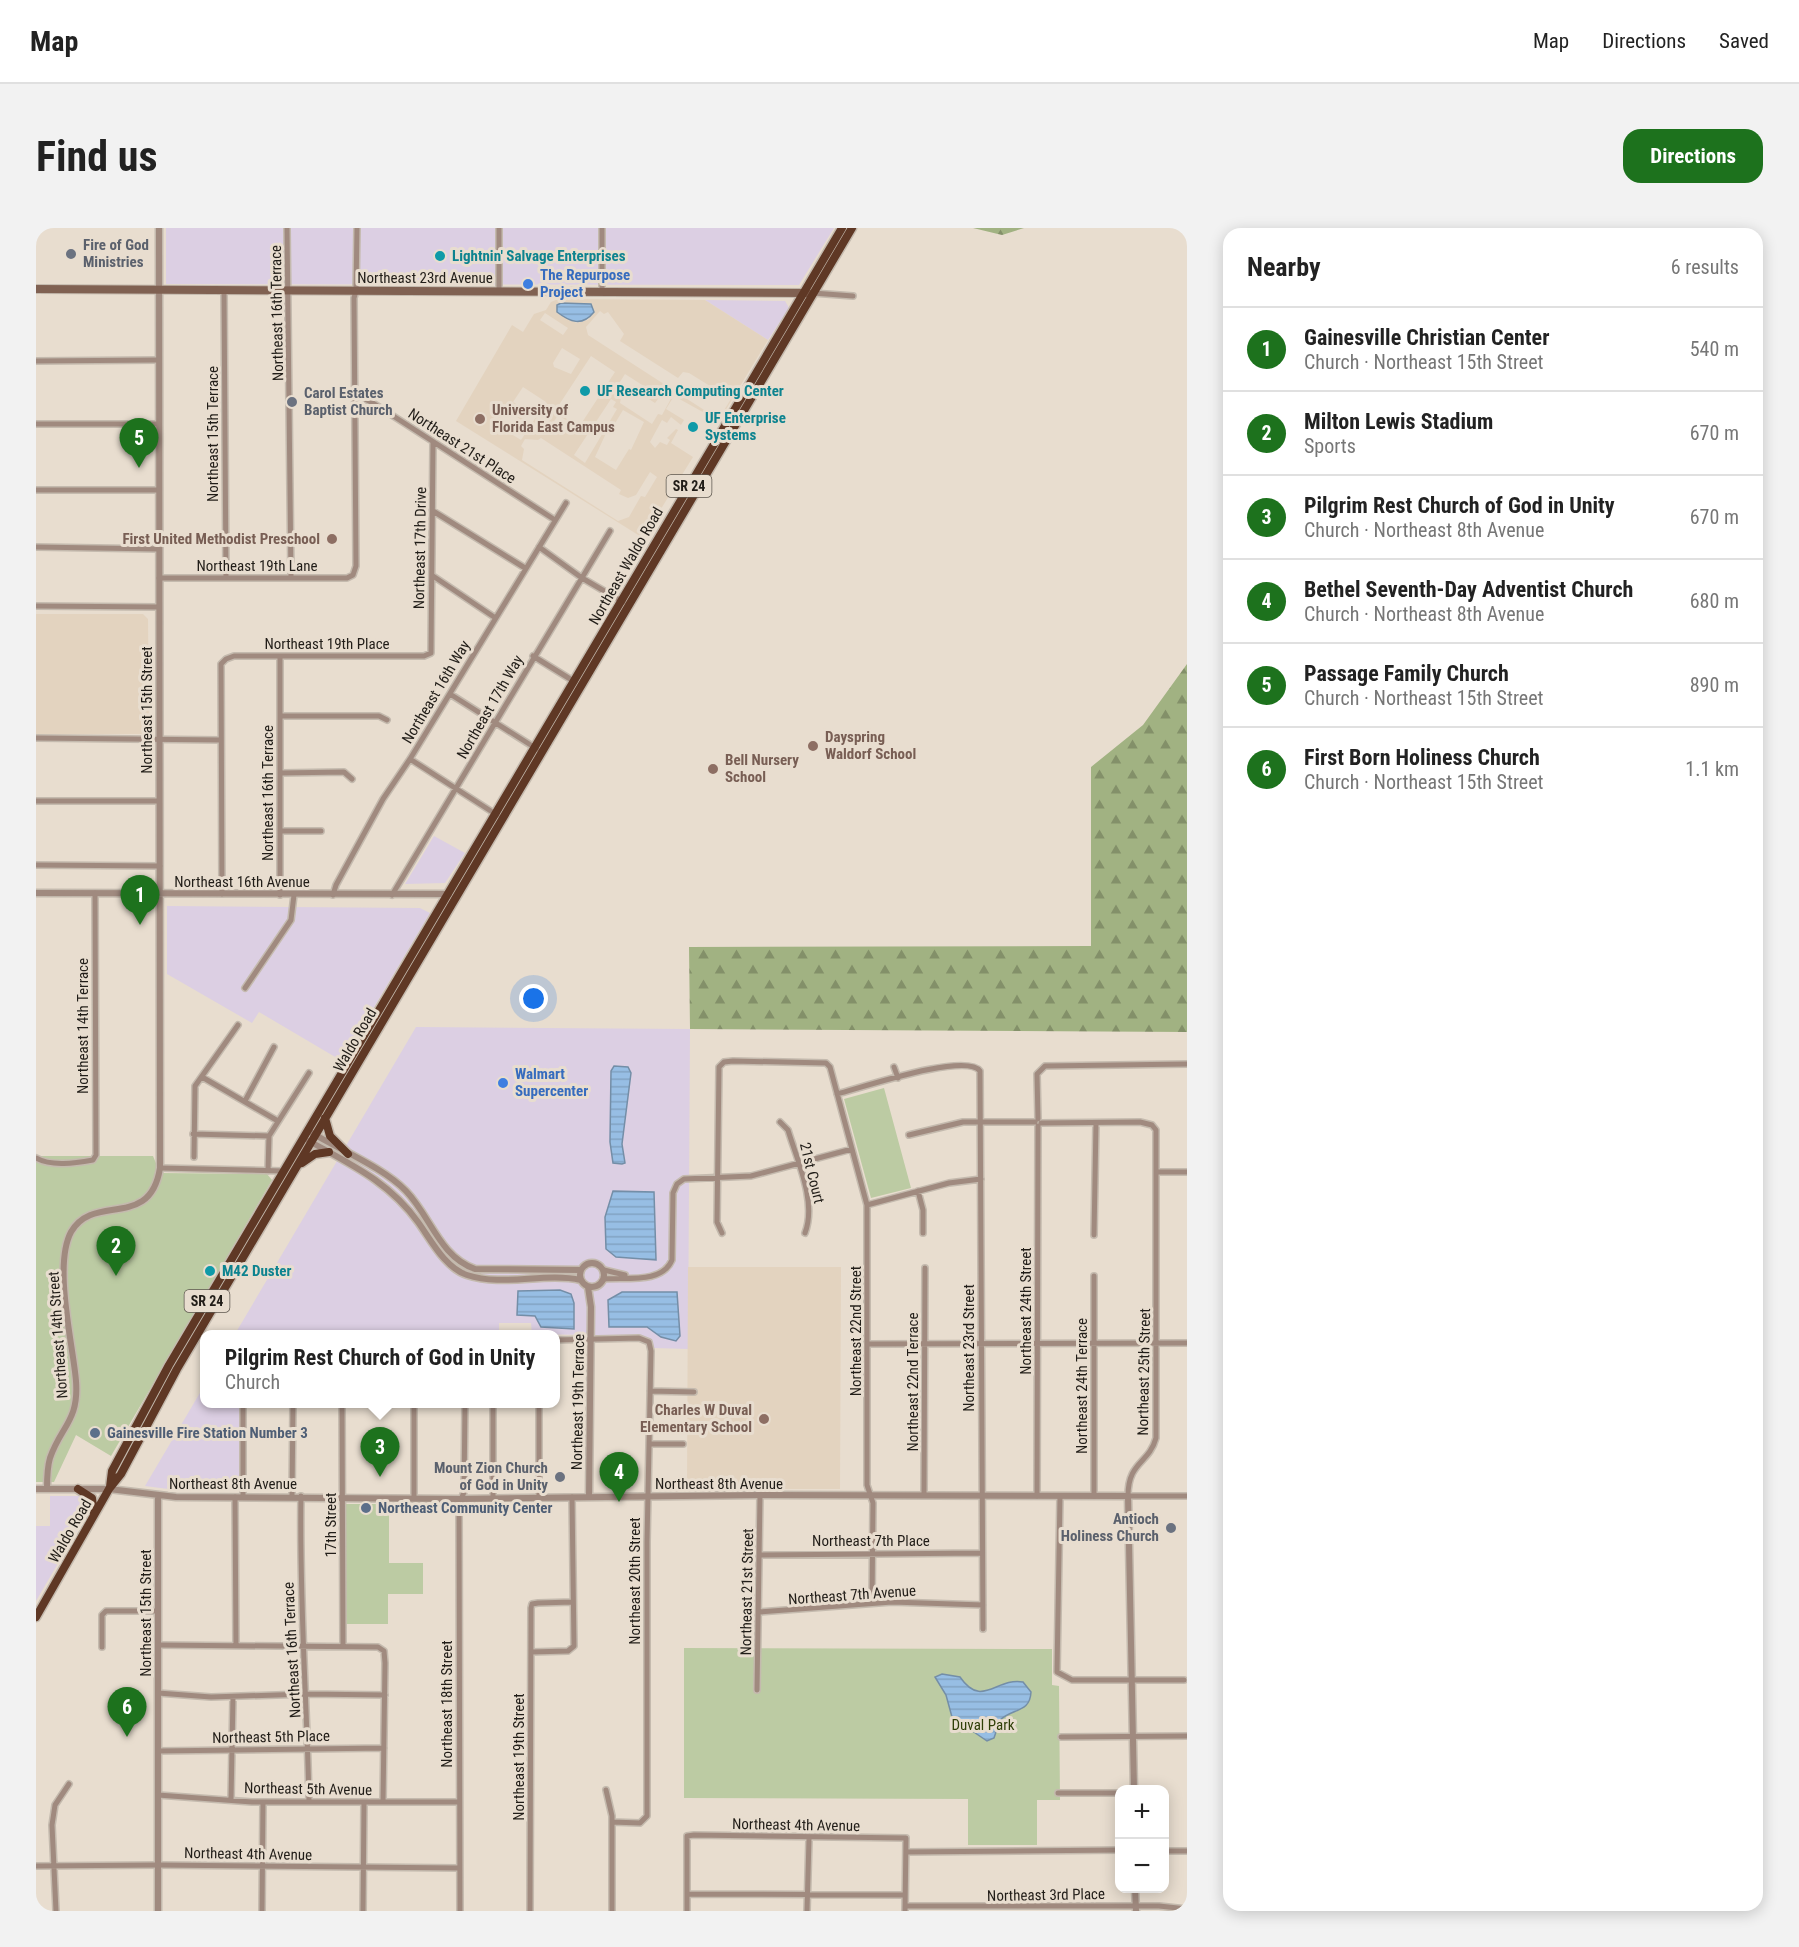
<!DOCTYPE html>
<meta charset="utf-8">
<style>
:root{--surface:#fff;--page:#f2f2f2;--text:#222;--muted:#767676;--line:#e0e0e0;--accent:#1d721d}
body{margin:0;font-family:"Roboto Condensed",sans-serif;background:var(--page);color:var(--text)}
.controls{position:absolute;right:18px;bottom:18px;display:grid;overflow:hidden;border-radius:12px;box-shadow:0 3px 15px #0003}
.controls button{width:54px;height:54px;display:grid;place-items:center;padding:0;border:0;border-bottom:2px solid var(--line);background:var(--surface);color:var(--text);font:30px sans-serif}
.you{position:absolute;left:498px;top:771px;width:21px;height:21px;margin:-15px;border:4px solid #fff;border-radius:50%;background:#1a73e8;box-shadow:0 0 0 9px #1a73e833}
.badge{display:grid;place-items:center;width:39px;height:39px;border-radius:50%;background:var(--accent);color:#fff;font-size:20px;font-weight:700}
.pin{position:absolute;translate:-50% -50px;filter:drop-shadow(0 2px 3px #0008)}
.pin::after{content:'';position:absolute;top:32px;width:21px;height:18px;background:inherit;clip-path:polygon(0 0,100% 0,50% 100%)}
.popup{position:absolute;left:164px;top:1102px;width:360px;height:78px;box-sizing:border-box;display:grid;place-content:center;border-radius:12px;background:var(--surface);filter:drop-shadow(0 2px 4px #0005);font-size:20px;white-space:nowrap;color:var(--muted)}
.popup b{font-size:22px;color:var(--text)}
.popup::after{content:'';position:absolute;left:50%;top:100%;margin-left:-12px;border:12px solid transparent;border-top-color:var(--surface)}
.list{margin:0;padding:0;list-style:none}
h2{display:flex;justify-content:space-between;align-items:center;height:78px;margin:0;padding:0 24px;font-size:26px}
h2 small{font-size:20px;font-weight:400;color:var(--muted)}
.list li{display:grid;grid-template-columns:39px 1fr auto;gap:18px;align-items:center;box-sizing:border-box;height:84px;padding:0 24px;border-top:2px solid var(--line)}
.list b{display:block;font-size:22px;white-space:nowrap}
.list p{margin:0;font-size:20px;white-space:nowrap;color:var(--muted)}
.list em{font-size:20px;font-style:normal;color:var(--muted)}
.map{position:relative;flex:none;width:1151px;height:1683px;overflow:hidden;border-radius:18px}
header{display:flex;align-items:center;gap:36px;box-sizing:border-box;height:84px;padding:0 30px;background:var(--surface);border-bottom:2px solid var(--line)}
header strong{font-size:28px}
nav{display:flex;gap:33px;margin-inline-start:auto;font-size:21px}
.intro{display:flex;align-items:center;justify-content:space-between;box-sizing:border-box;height:144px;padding:0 36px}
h1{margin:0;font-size:42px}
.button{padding:15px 27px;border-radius:18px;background:var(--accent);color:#fff;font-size:21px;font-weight:700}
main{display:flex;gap:36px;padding:0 36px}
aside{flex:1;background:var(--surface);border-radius:18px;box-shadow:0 3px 15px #0003}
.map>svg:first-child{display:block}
</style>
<header>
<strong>Map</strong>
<nav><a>Map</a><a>Directions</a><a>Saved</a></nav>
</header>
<div class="intro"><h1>Find us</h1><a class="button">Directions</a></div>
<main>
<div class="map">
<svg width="1151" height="1683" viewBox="0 0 1151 1683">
<defs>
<pattern id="forest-firs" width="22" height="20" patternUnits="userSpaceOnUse" patternTransform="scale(1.5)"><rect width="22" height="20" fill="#a1b282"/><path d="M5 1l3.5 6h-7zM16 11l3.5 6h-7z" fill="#839069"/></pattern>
<pattern id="water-rules" width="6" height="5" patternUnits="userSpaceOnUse" patternTransform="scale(1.5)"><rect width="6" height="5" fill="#97bee4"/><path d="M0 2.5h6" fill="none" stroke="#82a3c3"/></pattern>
</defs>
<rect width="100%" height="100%" fill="#e8ddcf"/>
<!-- commercial -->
<path fill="#dccfe3" d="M 130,0 L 798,0 L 763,57 L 130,56 Z
M 669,72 L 749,73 L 753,80 L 732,112 Z
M 398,608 L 429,625 L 409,655 L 369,656 Z
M 131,678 L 384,680 L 394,685 L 306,833 L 223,784 L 216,795 L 131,746 Z
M 380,799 L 654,801 L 652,1121 L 618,1120 L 616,1113 L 608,1108 L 496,1106 L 495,1095 L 463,1095 L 463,1106 L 199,1106 Z
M 168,1158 L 168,1176 L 207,1176 L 207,1262 L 140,1262 L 109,1258 Z
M 14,1268 L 50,1268 L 55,1279 L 0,1373 L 0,1298 L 14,1298 Z"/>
<!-- built -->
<path fill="#e3d3bf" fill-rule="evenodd" d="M 522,71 L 669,72 L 732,112 L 683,193 L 638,168 L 630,181 L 648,192 L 645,197 L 635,189 L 631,195 L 626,192 L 614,214 L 619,220 L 624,214 L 631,217 L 634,212 L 631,210 L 640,201 L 642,202 L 635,215 L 657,229 L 607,310 L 420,193 L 476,97 L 487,104 L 498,86 L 510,82 L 515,74 ZM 523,75 L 555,76 L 558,84 L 552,92 L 540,95 ZM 564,83 L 568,86 L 572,84 L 588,106 L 584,113 L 642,150 L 647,144 L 653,145 L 695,171 L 685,187 L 679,189 L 552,107 L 550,99 ZM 509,85 L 532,100 L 527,107 L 504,92 ZM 526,120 L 544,131 L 535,146 L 518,139 L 517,135 ZM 555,128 L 579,144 L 543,199 L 519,183 ZM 589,146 L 611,160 L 608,168 L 619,175 L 629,162 L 637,167 L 626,187 L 622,186 L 616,196 L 584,175 L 585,170 L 577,165 ZM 487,159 L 510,174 L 485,212 L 469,202 L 470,197 L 465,193 L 471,184 L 487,193 L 493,184 L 477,174 ZM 575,171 L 580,174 L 577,179 L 581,181 L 549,235 L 538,227 ZM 587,182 L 608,194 L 595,222 L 593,221 L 580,242 L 559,229 L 572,201 L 575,202 ZM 522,187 L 539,198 L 534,206 L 517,195 ZM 505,210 L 585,262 L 583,266 L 592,270 L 600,267 L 614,244 L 621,249 L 609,269 L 605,268 L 593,289 L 582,293 L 486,232 L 488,221 L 485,218 L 489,211 L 502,212 Z
M 0,386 L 107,386 L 112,391 L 113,501 L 107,506 L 0,506 Z
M 652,1039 L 805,1039 L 804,1261 L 651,1261 Z"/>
<!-- forest -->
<path fill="url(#forest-firs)" d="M 937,0 L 988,0 L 966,7 Z
M 1151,436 L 1151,804 L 654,801 L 653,719 L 1055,718 L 1055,539 L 1107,497 Z"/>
<!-- park -->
<path fill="#bccba3" d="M 848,860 L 875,960 L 835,970 L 808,871 Z
M 0,928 L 117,928 L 124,945 L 231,946 L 236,952 L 75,1228 L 40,1207 L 18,1254 L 0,1254 Z
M 309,1276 L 353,1276 L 353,1335 L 387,1335 L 387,1366 L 352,1366 L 352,1396 L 308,1396 Z
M 648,1420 L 1016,1421 L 1016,1457 L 1023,1458 L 1024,1572 L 1001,1572 L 1001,1617 L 932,1617 L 932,1571 L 648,1570 Z"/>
<!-- water -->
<path fill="url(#water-rules)" stroke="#748ea7" stroke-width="1.5" d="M 525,75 L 555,76 L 558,84 C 546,99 534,94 521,84 L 521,77 Z
M 578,838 L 592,839 L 595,845 L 586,916 L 589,935 L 586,936 L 577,935 L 574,914 L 575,843 Z
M 577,963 L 618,964 L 620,1032 L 580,1029 L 570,1021 L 569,989 Z
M 482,1063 L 524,1062 L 535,1066 L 538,1075 L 538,1101 L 505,1099 L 499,1088 L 481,1087 Z
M 586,1064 L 641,1064 L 644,1108 L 640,1113 L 625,1109 L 611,1099 L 573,1099 L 572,1072 Z
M 906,1446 L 924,1449 C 946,1481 960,1449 987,1454 L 995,1464 C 994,1485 977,1480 964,1492 L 958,1510 L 951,1513 L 916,1489 L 910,1467 L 899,1449 Z"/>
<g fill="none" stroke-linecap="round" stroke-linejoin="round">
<defs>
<path id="minor" d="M 251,0 L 255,350
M 188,63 L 190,350
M 463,64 L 463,0
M 566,64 L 566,0
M 777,65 L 817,68
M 0,133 L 122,132
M 319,166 L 337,175 L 519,292
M 0,196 L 123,196
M 0,262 L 123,262
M 397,283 L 489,340
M 0,319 L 122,321
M 503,319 L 546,350 L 587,374
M 397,348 L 458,389
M 123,350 L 311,350 L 317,347 L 320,338 L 318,70 L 320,63 L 321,0
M 0,378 L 123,379
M 497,428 L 539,454
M 414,466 L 501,521
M 244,488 L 343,488 L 351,492
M 0,510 L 185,512
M 374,531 L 461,587
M 245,545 L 308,544 L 316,551
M 0,573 L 123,573
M 245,603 L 285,603
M 0,637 L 124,638
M 186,666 L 185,436 L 190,431 L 198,428 L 388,428 L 395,425 L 397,214
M 244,667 L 244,428
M 297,667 L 300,657 L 347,571 L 374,531 L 530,275
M 356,667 L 574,303
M 209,760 L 255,692 L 258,667
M 858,839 L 862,850
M 166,849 L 242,893
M 801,866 C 825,860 930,824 944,843 L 947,1401
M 209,873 L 238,819
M 1002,891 L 1001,846 L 1009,838 L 1151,836
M 744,894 L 752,902 C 761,932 781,974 769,1005
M 1005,895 L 1104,894 L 1116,897 L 1120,902 L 1120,1210 C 1113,1236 1092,1233 1092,1268 L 1151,1268
M 157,906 L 233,908
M 873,907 L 927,894 L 999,894
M 158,929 L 159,858 L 202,797
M 0,930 C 15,939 40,935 57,932 L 60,927 L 59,665
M 124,940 L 247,943
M 232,943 L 233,908 L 273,845
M 1121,944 L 1151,944
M 882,963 L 887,982 L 887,1005
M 831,977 L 913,955 L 945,951
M 686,1005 L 681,994 L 683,839 L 688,834 L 697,833 L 790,835 L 794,839 L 831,977 L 831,1257 L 837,1275 L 836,1375
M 1058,1007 L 1060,895
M 568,1042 L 589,1047
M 1058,1048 L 1058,1268
M 568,1051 C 590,1049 626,1056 636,1032 L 637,965 L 641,956 L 648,951 L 715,948 L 816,921
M 520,1112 L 603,1110 L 613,1114 L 615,1123 L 611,1314 L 611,1588 L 604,1595 L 576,1594
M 833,1116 L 1151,1115
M 614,1163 L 658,1164
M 207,1176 L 207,1268
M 306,1176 L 307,1418
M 503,1176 L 503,1269
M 613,1216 L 647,1216
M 888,1267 L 889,1040
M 256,1268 L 257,1176
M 265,1268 C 263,1370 271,1472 273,1574
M 1001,1268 L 1002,898
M 1024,1268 L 1021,1444 L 1036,1452 L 1148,1452
M 199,1269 L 200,1417
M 378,1270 L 378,1176
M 457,1270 L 457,1176
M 723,1327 L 946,1325
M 723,1384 L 856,1374 L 947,1377
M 122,1417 L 342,1419 L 348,1423 L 349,1435 L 347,1574
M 66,1419 L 66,1387 L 70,1383 L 122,1383
M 495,1424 L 532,1423 L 538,1418 L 536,1269
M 721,1462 L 724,1267
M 122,1465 L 175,1469 L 271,1466 L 349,1467
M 1025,1509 L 1151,1508
M 122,1523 L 348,1520
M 570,1562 L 576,1588 L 576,1683
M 1022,1565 L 1084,1565
M 122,1567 L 216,1574 L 422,1574
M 195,1572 L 197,1469
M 1128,1623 L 1151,1623
M 870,1624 L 1084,1622
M 0,1638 L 122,1637 L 423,1640
M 651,1666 L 869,1667
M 869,1678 L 1123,1678 L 1151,1681
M 20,1683 L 16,1597 L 19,1577 L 33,1556
M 226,1683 L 227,1574
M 327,1683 L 328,1574
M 424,1683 L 423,1277 L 428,1264 L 429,1176
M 494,1683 L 495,1380 L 496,1376 L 502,1375 L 537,1374
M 651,1683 L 651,1608 L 658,1607 L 870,1610 L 869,1683
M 771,1683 L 773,1611"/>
<path id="tertiary" d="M 0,665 L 413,666
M 276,905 C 304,922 348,940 370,963 C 395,989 403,1028 439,1041 L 545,1042
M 273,913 C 316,937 353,954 382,994 C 395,1012 409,1040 431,1047 C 467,1059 508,1044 545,1052
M544 1047a12 12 0 1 1 24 0a12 12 0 1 1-24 0Z
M 552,1059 L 555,1079 L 553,1269
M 0,1261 L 73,1261 L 140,1269 L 425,1271 L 724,1267 L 1092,1268 L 1098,1562
M 11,1261 C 11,1251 11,1240 14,1230 C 25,1198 43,1193 40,1153 C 37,1116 17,1038 35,1004 C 58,964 114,1003 124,940 L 123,0
M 122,1267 L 122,1683
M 1099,1660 L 1100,1683"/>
<path id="secondary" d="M 0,61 L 772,65"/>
<path id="trunk" d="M 289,890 L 294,908 L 312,926
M 266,935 L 279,926 L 293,924
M 74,1259 L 76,1243 L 133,1137 L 806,0
M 42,1261 L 56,1270 L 58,1287
M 0,1389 L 73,1261 L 85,1246 L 141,1141 L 816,0"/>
</defs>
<!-- minor casing -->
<use href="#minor" stroke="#c4baae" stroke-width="8"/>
<!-- tertiary casing -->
<use href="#tertiary" stroke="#c4baae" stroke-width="9"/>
<!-- secondary casing -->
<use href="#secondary" stroke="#c4baae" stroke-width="10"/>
<!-- trunk casing -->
<use href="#trunk" stroke="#c4baae" stroke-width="11"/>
<!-- minor -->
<use href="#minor" stroke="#a08a7f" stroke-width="5"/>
<!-- tertiary -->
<use href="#tertiary" stroke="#a08a7f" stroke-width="6"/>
<!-- secondary -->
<use href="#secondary" stroke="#806152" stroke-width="8"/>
<!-- trunk -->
<use href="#trunk" stroke="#5f3825" stroke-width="8"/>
</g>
<!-- markers -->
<g fill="#6b7280" stroke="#e8ddcf" stroke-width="2">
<circle cx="35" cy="26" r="6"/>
<circle cx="256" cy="174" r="6"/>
<circle cx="524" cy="1249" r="6"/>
<circle cx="1135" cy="1300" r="6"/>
</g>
<g fill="#0f9aa8" stroke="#e8ddcf" stroke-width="2">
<circle cx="404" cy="28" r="6"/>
<circle cx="549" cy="163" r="6"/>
<circle cx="657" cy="199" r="6"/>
<circle cx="174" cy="1043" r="6"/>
</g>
<g fill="#3f7fe0" stroke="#e8ddcf" stroke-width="2">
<circle cx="492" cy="56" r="6"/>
<circle cx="467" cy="855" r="6"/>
</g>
<g fill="#8d6e63" stroke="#e8ddcf" stroke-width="2">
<circle cx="444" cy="191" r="6"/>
<circle cx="296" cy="311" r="6"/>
<circle cx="777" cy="518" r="6"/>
<circle cx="677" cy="541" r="6"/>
<circle cx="728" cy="1191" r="6"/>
</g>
<g fill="#5c6f8a" stroke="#e8ddcf" stroke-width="2">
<circle cx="59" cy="1205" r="6"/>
<circle cx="330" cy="1280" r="6"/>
</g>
<g text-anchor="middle" stroke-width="6" stroke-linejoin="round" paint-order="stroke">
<!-- shield labels -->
<g fill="#e8ddcf" stroke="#5d574f" stroke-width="1.5">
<rect x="630.5" y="247" width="45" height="22" rx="4.5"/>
<rect x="148.5" y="1062" width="45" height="22" rx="4.5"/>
</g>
<g font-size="14" font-weight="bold" fill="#211d18">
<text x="653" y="263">SR 24</text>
<text x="171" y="1078">SR 24</text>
</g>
<!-- worship labels -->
<g font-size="15" font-weight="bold" fill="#5b616d" stroke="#e8ddcf" text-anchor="start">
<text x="47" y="22">Fire of God<tspan x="47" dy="17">Ministries</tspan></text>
<text x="268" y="170">Carol Estates<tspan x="268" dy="17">Baptist Church</tspan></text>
<text x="512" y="1245" text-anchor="end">Mount Zion Church<tspan x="512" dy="17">of God in Unity</tspan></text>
<text x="1123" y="1296" text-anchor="end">Antioch<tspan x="1123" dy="17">Holiness Church</tspan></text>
</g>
<!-- culture labels -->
<g font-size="15" font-weight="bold" fill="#0d838f" stroke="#e8ddcf" text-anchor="start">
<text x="416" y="33">Lightnin' Salvage Enterprises</text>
<text x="561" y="168">UF Research Computing Center</text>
<text x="669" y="195">UF Enterprise<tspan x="669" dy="17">Systems</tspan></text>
<text x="186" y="1048">M42 Duster</text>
</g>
<!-- shop labels -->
<g font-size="15" font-weight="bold" fill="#366cbe" stroke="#e8ddcf" text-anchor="start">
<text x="504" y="52">The Repurpose<tspan x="504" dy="17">Project</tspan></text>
<text x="479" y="851">Walmart<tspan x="479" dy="17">Supercenter</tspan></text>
</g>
<!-- street labels -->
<g font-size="15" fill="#211d18" stroke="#e8ddcf">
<text x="389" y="55">Northeast 23rd Avenue</text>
<text transform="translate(241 85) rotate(-91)" y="5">Northeast 16th Terrace</text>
<text transform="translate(177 206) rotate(-90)" y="5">Northeast 15th Terrace</text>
<text transform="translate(426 218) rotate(33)" y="5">Northeast 21st Place</text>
<text transform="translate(384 320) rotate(-89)" y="5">Northeast 17th Drive</text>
<text x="221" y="343">Northeast 19th Lane</text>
<text transform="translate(590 338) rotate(-60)" y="5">Northeast Waldo Road</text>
<text x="291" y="421">Northeast 19th Place</text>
<text transform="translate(400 464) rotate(-59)" y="5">Northeast 16th Way</text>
<text transform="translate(454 479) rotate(-60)" y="5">Northeast 17th Way</text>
<text transform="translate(111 482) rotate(-90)" y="5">Northeast 15th Street</text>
<text transform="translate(232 565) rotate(-90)" y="5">Northeast 16th Terrace</text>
<text x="206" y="659">Northeast 16th Avenue</text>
<text transform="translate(47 798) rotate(-90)" y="5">Northeast 14th Terrace</text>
<text transform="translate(319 812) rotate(-60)" y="5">Waldo Road</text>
<text transform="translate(776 945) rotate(76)" y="5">21st Court</text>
<text transform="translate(990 1083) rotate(-90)" y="5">Northeast 24th Street</text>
<text transform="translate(820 1103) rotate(-90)" y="5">Northeast 22nd Street</text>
<text transform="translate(22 1107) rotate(-94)" y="5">Northeast 14th Street</text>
<text transform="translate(933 1120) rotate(-90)" y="5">Northeast 23rd Street</text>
<text transform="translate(1108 1144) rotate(-89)" y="5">Northeast 25th Street</text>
<text transform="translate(877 1154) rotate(-90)" y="5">Northeast 22nd Terrace</text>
<text transform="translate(1046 1158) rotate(-90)" y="5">Northeast 24th Terrace</text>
<text transform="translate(542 1174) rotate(-89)" y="5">Northeast 19th Terrace</text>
<text x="197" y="1261">Northeast 8th Avenue</text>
<text x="683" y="1261">Northeast 8th Avenue</text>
<text transform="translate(295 1297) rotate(-90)" y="5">17th Street</text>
<text transform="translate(34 1303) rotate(-60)" y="5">Waldo Road</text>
<text x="835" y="1318">Northeast 7th Place</text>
<text transform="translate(599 1353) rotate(-90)" y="5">Northeast 20th Street</text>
<text transform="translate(711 1364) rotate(-89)" y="5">Northeast 21st Street</text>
<text transform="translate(816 1367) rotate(-4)" y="5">Northeast 7th Avenue</text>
<text transform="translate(110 1385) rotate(-90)" y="5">Northeast 15th Street</text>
<text transform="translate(256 1422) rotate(-93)" y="5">Northeast 16th Terrace</text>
<text transform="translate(411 1476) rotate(-90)" y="5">Northeast 18th Street</text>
<text transform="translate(235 1509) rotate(-1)" y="5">Northeast 5th Place</text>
<text transform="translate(483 1529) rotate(-90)" y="5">Northeast 19th Street</text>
<text transform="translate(272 1561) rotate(1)" y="5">Northeast 5th Avenue</text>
<text transform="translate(760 1597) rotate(1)" y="5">Northeast 4th Avenue</text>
<text transform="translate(212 1626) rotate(1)" y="5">Northeast 4th Avenue</text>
<text transform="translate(1010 1667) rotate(-1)" y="5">Northeast 3rd Place</text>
</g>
<!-- education labels -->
<g font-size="15" font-weight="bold" fill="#785e54" stroke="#e8ddcf" text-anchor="start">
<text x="456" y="187">University of<tspan x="456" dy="17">Florida East Campus</tspan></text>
<text x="284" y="316" text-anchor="end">First United Methodist Preschool</text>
<text x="789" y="514">Dayspring<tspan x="789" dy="17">Waldorf School</tspan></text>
<text x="689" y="537">Bell Nursery<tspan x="689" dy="17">School</tspan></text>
<text x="716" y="1187" text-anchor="end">Charles W Duval<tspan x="716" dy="17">Elementary School</tspan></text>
</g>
<!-- service labels -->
<g font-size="15" font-weight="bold" fill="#4e5e75" stroke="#e8ddcf" text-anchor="start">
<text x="71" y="1210">Gainesville Fire Station Number 3</text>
<text x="342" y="1285">Northeast Community Center</text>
</g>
<!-- park labels -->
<g font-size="15" fill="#303f08" stroke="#e8ddcf">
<text x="947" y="1502">Duval Park</text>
</g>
</g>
</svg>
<div class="controls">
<button>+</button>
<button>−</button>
</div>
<div class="you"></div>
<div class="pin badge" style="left:104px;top:697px">1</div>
<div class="pin badge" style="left:80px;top:1048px">2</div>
<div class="pin badge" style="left:344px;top:1249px">3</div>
<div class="popup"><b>Pilgrim Rest Church of God in Unity</b>Church</div>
<div class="pin badge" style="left:583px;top:1274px">4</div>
<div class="pin badge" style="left:103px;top:240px">5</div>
<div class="pin badge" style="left:91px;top:1509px">6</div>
</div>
<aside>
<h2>Nearby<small>6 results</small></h2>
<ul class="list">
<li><span class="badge">1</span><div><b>Gainesville Christian Center</b><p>Church · Northeast 15th Street</p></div><em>540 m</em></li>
<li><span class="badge">2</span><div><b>Milton Lewis Stadium</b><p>Sports</p></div><em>670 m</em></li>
<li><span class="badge">3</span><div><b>Pilgrim Rest Church of God in Unity</b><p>Church · Northeast 8th Avenue</p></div><em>670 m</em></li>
<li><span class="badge">4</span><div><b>Bethel Seventh-Day Adventist Church</b><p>Church · Northeast 8th Avenue</p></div><em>680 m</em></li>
<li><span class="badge">5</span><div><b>Passage Family Church</b><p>Church · Northeast 15th Street</p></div><em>890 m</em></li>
<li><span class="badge">6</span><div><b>First Born Holiness Church</b><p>Church · Northeast 15th Street</p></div><em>1.1 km</em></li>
</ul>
</aside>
</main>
